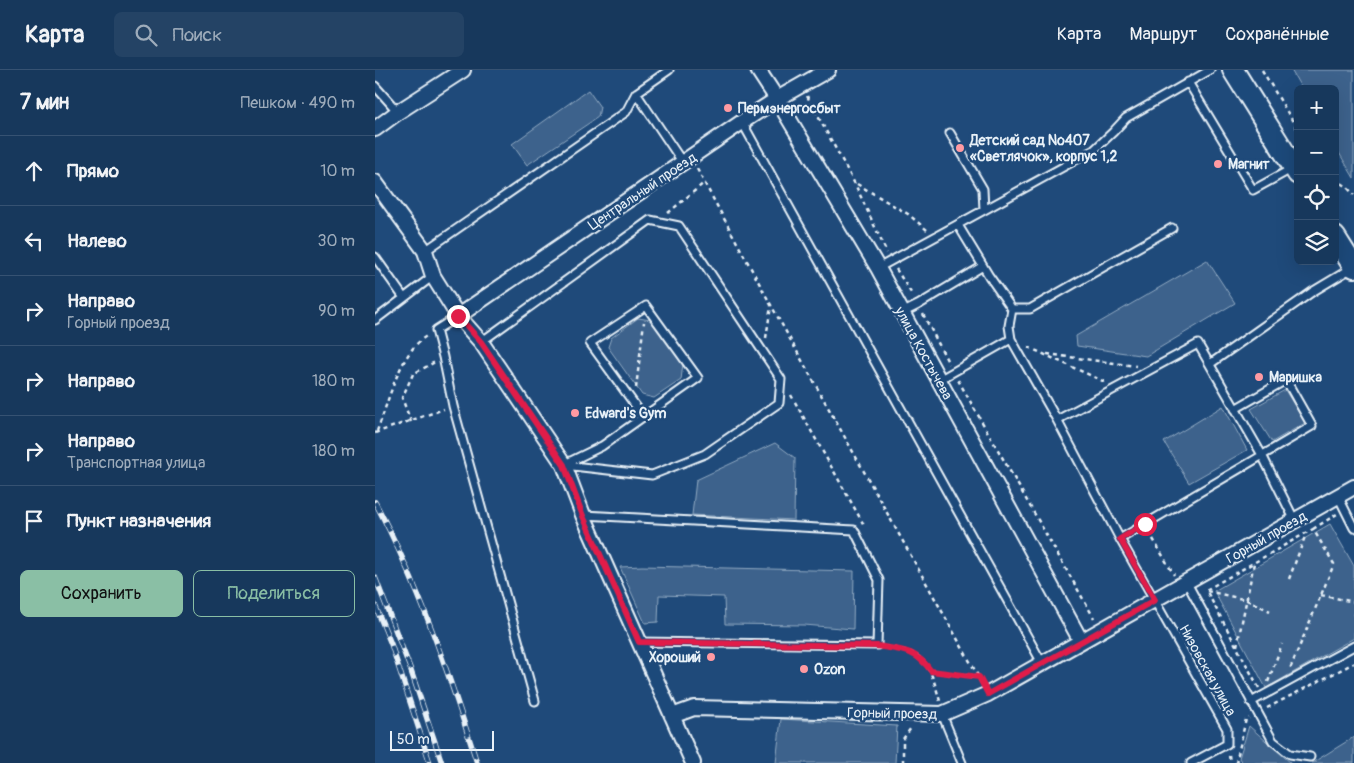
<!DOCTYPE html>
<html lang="ru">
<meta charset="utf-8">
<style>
:root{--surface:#17385c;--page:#244365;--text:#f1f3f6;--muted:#9eacbb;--line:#365272;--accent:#8abfa5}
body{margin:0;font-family:Pangolin,sans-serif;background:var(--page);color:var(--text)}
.controls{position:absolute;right:15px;top:15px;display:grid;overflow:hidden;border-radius:8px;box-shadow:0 5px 20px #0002}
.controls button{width:45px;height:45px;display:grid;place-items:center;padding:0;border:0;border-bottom:1px solid var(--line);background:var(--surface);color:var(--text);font:25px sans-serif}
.scale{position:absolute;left:15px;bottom:12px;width:104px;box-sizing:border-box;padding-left:5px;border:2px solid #e8f1f8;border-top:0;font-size:14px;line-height:18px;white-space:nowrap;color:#e8f1f8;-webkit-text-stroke:4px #1f4a7a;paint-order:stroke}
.stop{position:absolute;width:15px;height:15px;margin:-11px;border:4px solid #e11d48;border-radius:50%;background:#fff}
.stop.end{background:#e11d48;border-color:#fff;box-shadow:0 1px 5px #0008}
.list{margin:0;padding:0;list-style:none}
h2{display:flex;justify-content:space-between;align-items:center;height:65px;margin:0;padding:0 20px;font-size:21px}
h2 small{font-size:16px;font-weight:400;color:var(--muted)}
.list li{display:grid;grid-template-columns:32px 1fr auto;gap:15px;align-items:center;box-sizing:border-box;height:70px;padding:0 20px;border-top:1px solid var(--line)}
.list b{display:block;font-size:19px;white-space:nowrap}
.list p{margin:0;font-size:16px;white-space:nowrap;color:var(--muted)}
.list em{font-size:16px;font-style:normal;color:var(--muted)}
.actions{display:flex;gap:10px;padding:15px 20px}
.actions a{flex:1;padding:11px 0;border:1px solid var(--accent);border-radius:8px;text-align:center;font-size:18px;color:var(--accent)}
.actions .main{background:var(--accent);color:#111}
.icon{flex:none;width:28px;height:28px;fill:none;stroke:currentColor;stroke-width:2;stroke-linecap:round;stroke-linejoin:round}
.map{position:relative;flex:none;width:979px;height:693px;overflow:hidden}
header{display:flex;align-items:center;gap:30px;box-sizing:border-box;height:70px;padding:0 25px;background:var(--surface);border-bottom:1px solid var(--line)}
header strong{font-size:24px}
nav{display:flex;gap:28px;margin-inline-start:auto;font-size:18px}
.search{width:350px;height:45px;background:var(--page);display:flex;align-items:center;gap:12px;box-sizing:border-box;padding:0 18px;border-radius:8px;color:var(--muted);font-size:19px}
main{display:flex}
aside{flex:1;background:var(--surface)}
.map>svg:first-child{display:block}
</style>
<header>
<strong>Карта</strong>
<div class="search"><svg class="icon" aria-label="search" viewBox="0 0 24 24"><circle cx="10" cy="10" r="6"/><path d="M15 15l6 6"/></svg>Поиск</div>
<nav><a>Карта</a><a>Маршрут</a><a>Сохранённые</a></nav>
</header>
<main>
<aside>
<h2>7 мин<small>Пешком · 490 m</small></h2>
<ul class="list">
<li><svg class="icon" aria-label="ahead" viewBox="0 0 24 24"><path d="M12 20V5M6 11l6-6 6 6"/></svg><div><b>Прямо</b></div><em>10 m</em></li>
<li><svg class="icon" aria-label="left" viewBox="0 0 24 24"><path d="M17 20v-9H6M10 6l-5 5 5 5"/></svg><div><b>Налево</b></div><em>30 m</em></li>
<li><svg class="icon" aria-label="right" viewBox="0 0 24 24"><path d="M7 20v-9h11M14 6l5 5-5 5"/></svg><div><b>Направо</b><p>Горный проезд</p></div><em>90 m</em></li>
<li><svg class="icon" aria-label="right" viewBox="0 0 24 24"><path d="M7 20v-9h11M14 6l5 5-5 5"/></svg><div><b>Направо</b></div><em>180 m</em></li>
<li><svg class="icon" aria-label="right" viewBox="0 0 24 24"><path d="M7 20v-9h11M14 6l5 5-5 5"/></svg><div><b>Направо</b><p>Транспортная улица</p></div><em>180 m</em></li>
<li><svg class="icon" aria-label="arrive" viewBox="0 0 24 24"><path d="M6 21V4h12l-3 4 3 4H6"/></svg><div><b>Пункт назначения</b></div></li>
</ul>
<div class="actions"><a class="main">Сохранить</a><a>Поделиться</a></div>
</aside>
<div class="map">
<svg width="979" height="693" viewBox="0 0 979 693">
<rect width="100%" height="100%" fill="#1f4a7a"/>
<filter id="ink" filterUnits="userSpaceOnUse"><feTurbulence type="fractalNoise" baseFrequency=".02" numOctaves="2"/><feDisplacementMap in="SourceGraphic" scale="10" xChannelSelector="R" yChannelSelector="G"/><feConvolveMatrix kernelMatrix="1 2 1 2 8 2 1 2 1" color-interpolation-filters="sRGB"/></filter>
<g filter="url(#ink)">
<!-- green -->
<path fill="#3c628c" stroke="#92aac2" d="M 916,0 L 979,0 L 979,108 L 960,76 L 960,19 L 927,19 Z
M 213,20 L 225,37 L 223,47 L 152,95 L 137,74 Z
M 832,190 L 860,233 L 771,286 L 702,276 L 701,266 Z
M 263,248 L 276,250 L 308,293 L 306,310 L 279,328 L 267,325 L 233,277 L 236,268 Z
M 910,320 L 930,353 L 897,372 L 876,339 Z
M 848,336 L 872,380 L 814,413 L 789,372 Z
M 400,373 L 420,388 L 419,450 L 317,445 L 321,410 Z
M 955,454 L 979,496 L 979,568 L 891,618 L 839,521 Z
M 267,496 L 479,501 L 478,559 L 429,555 L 350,554 L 349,527 L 284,525 L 283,552 L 270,553 L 245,497 Z
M 406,649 L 522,656 L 520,693 L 401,693 Z
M 874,656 L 916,693 L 867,693 L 864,688 Z
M 979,667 L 979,693 L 937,693 Z"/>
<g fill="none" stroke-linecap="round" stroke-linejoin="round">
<defs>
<path id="lane" d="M 294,0 L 261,23 L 308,93
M 813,12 L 878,120 L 918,98
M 0,16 L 23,42
M 367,52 L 667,593
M 575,63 L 608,119 L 609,140
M 583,155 L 614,206 L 637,239 L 634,256 L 636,269 L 682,350 L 745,469 L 852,659 L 852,674 L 816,693
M 50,181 L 251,42 L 261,23
M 0,187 L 29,228 L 58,206
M 503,198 L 719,80 L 738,62 L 751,48 L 835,0
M 637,239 L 655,239 L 797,158
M 527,243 L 543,235 L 608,196
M 83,246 L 61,260 L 68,287 L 78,336 L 160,631
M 0,250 L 29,228
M 106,272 L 275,150 L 304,156 L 406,309 L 404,333 L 330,384 L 277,405 L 189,395
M 835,294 L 937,222 L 977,198
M 564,310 L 636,269
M 682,350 L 823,274 L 887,385 L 920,451
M 190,394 L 227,376 L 323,308 L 271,236 L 215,273 L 268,346
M 963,426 L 979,458
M 209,445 L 479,460 L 504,510 L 502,575 L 265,572
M 745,469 L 937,356 L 911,310 L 860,339
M 812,513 L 898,671 L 915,684 L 935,687
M 876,632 L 979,576
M 567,644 L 587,693"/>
<path id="street" d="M 383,0 L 402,29 L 503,198 L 706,571
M 0,59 L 23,42 L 88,0
M 0,112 L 50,181 L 58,206 L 83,246 L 106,272 L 189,395 L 208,445 L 318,693
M 83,246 L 367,52 L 402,29 L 453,0
M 297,646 L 319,638 L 567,644 L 613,624 L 979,417"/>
<path id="secondary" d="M 858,0 L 923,104
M 960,167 L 979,197"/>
</defs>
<!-- lane casing -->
<use href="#lane" stroke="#e8f1f8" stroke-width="11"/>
<!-- street casing -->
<use href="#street" stroke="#e8f1f8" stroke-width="18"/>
<!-- secondary casing -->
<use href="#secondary" stroke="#e8f1f8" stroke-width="24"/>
<!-- path -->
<path stroke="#e8f1f8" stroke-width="2.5" stroke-dasharray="4 4" stroke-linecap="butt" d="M 887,0 L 923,60
M 432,26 L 480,114 L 512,183
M 322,99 L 396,235 L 607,613
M 960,109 L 971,116 L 979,125
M 482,114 L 533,144 L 552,160
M 293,143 L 329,113
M 521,199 L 538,226
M 548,244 L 574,294
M 391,268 L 396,236
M 653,277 L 730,312
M 672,284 L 761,296
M 583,310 L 719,548
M 261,318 L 269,252
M 416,325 L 489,455
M 36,352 L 27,328 L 38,304 L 60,292
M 2,361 C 14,331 24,282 53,265
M 0,363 L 69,339
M 938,459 L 962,444
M 774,462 L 799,505
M 914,509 L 931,464
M 832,521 L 872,530 L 895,541
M 946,525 L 979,532
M 862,576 L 879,493
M 511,577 C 518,579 527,579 534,582 C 555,589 559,612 565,631
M 556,601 L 604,607
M 893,612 L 907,574
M 884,618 L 831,520 L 938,459 L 959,494 L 915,599
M 892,638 L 979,593
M 854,685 L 855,693
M 528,693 L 528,669 L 536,658
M 861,693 L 871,649 L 874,648"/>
<!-- lane -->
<use href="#lane" stroke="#1f4a7a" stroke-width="7"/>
<!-- street -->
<use href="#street" stroke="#1f4a7a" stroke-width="14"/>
<!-- secondary -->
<use href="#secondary" stroke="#1f4a7a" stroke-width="20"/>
<defs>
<path id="rail" d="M 0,432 C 44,515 74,604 102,693
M 0,507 L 35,598 L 67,693
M 0,535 L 16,574 L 55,693"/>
</defs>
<!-- rail casing -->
<use href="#rail" stroke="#e8f1f8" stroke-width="5.5"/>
<!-- rail -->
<use href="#rail" stroke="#1f4a7a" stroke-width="4" stroke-dasharray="11" stroke-linecap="butt"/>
</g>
</g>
<g fill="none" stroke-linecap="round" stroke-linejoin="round" filter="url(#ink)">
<!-- route -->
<path stroke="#e11d48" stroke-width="6" d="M 83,246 L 106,272 L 189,395 L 208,446 L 264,572 L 502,576 C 526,580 540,579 556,601 L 604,607 L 613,624 L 780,530 L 745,469 L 770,454"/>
</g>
<!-- markers -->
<g fill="#ff9aa2" stroke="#1f4a7a" stroke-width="2">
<circle cx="353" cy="38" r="5"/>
<circle cx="585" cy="78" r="5"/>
<circle cx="843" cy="94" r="5"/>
<circle cx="884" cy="307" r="5"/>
<circle cx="200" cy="343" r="5"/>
<circle cx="336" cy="587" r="5"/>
<circle cx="429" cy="599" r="5"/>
</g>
<g text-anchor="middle" stroke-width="5" stroke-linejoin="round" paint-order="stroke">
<!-- poi labels -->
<g font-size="14" font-weight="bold" fill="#e8f1f8" stroke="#1f4a7a" text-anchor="start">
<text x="363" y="43">Пермэнергосбыт</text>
<text x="595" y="75">Детский сад №407<tspan x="595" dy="16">«Светлячок», корпус 1,2</tspan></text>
<text x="853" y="99">Магнит</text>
<text x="894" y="312">Маришка</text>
<text x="210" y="348">Edward's Gym</text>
<text x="326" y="592" text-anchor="end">Хороший</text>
<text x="439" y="604">Ozon</text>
</g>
<!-- street labels -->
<g font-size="14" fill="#e8f1f8" stroke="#1f4a7a">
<text transform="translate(267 121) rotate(-34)" y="5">Центральный проезд</text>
<text transform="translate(549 283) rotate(61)" y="5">улица Костычева</text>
<text transform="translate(891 467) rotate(-30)" y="5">Горный проезд</text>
<text transform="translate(833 600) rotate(61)" y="5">Низовская улица</text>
<text transform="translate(517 643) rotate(1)" y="5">Горный проезд</text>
</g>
</g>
</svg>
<div class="controls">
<button>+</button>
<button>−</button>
<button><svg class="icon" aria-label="locate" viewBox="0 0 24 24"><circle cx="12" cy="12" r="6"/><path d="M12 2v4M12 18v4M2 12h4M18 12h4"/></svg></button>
<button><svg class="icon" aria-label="layers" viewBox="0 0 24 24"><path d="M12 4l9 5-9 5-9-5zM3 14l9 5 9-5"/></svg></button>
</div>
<div class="scale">50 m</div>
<div class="stop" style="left:770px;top:454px"></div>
<div class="stop end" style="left:83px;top:246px"></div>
</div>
</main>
